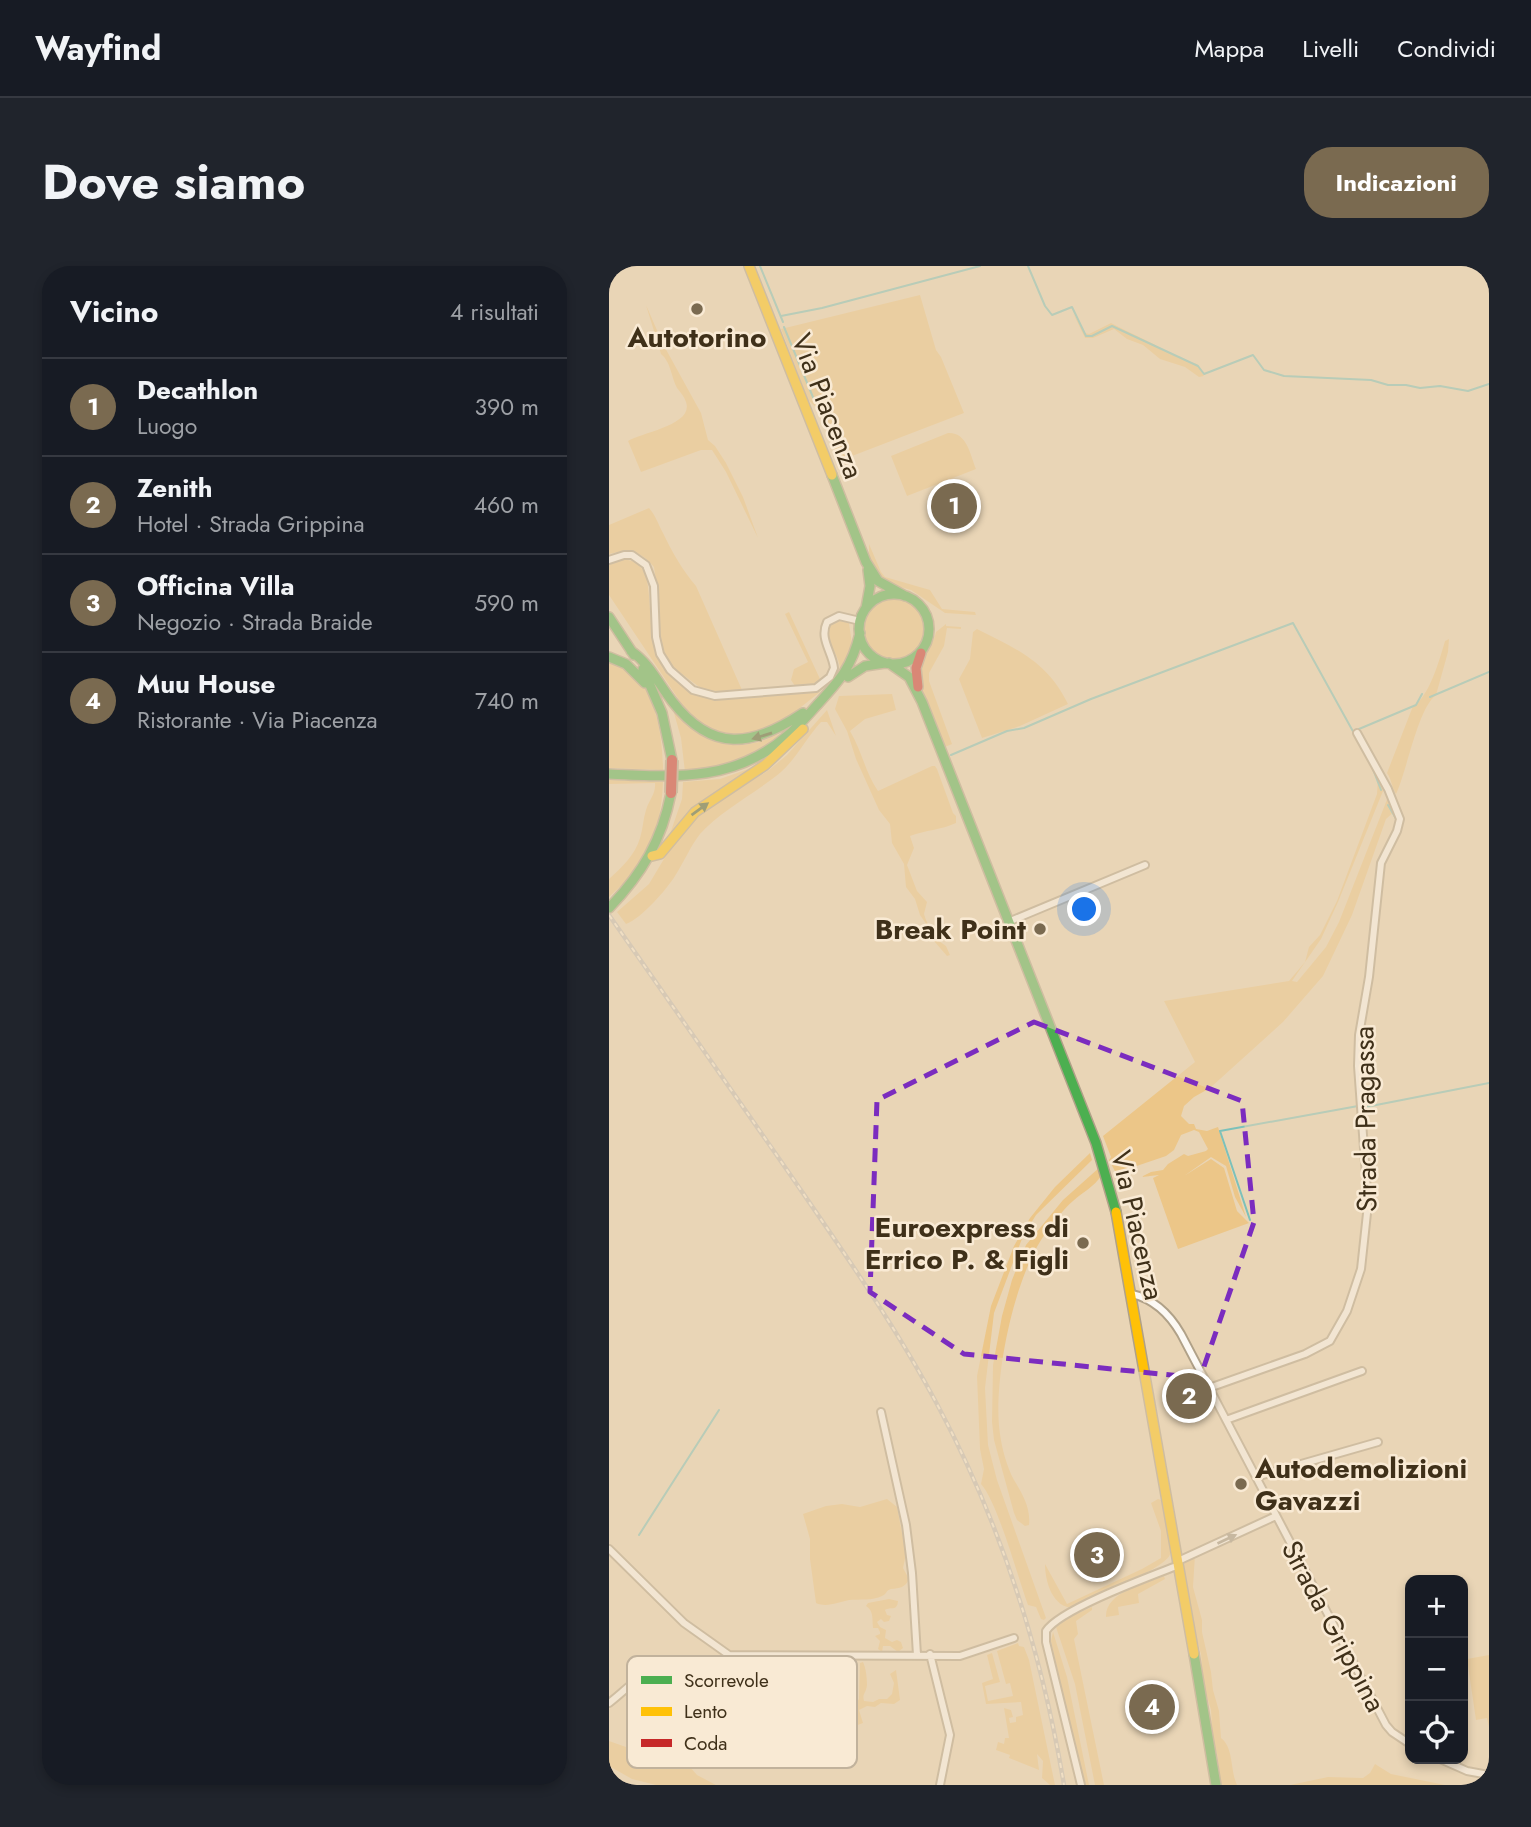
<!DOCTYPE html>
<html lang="it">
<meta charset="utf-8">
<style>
:root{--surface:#171b24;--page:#20242c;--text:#f1f3f6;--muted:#9ea1a6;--line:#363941;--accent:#7a6a50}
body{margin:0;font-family:Jost,sans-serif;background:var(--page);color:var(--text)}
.controls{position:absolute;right:21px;bottom:21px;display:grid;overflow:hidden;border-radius:14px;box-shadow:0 4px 10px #0003}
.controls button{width:63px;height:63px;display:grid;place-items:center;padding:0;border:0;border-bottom:2px solid var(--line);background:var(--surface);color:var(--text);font:35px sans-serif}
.you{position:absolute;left:476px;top:644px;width:24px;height:24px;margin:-18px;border:5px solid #fff;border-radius:50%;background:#1a73e8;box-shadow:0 0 0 10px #1a73e833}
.badge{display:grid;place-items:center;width:46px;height:46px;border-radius:50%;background:var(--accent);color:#fff;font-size:23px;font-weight:700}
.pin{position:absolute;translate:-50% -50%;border:4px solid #fff;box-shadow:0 2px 7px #0006}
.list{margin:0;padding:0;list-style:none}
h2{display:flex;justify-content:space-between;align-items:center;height:91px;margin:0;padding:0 28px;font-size:30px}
h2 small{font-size:23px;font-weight:400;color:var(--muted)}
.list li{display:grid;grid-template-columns:46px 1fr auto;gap:21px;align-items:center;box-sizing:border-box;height:98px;padding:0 28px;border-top:2px solid var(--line)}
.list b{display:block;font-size:26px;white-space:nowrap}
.list p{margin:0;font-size:23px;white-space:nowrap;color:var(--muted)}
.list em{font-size:23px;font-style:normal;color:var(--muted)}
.icon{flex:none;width:38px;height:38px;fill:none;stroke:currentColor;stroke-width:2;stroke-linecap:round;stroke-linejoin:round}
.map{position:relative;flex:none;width:880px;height:1519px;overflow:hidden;border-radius:28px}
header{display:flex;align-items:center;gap:42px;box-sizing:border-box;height:98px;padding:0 35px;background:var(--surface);border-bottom:2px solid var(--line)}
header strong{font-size:33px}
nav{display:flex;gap:38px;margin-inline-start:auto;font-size:24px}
.intro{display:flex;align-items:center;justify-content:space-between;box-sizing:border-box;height:168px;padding:0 42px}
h1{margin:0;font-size:49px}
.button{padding:18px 32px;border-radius:28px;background:var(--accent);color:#fff;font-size:24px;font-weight:700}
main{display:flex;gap:42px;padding:0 42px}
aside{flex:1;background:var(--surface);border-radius:28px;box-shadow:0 4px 10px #0003}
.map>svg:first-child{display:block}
</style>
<header>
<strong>Wayfind</strong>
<nav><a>Mappa</a><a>Livelli</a><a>Condividi</a></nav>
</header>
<div class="intro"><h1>Dove siamo</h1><a class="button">Indicazioni</a></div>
<main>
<aside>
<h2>Vicino<small>4 risultati</small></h2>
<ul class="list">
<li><span class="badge">1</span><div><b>Decathlon</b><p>Luogo</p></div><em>390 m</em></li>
<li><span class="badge">2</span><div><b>Zenith</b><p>Hotel · Strada Grippina</p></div><em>460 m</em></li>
<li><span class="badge">3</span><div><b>Officina Villa</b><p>Negozio · Strada Braide</p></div><em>590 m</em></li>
<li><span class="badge">4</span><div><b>Muu House</b><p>Ristorante · Via Piacenza</p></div><em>740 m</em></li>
</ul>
</aside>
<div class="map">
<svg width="880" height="1519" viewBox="0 0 880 1519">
<rect width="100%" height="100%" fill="#e9d5b6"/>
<!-- green -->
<path fill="#ecc688" d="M 311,29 L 327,84 L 332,91 L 355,147 L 230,195 L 210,144 L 199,134 L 172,63 Z
M 37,39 L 54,78 L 92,147 L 99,174 L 106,180 L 117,197 L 134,231 L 149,272 L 117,206 L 103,184 L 92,184 L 32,206 L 19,175 C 33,166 85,159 77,136 C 75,130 71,126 68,122 C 62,111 62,96 52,88 Z
M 464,47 L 476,67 L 480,68 L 502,57 C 521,67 540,75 557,85 C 568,90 576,95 588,98 L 595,110 L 590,111 L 576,101 L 551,93 L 534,79 L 518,73 L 505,63 L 484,72 L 476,72 Z
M 339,167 C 358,166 361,188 367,203 L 298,230 L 282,190 Z
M 40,242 C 47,250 49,258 54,267 C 63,286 74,305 87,320 L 133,424 L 102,428 L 97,426 L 65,402 L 57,392 L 50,371 L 51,344 L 45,301 C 32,285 20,282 0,288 L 0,259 Z
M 260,278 L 272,306 L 276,311 L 321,324 L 333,343 L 366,346 L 367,349 L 336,347 L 302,324 L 280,318 L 273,314 L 264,301 L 260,287 Z
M 13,293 C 25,294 31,298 37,309 C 46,352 33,384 71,417 C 82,427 90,431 105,433 L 211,426 L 168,460 L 155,466 L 129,470 L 112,468 L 97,461 L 76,443 L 0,329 L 0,299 Z
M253 363a32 32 0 1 1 64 0a32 32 0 1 1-64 0Z
M 180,346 L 211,413 L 205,419 L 186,420 L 182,414 L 185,403 L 199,396 L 176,348 Z
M 231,353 L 240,357 L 244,385 L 231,408 C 233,389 214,377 221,359 Z
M 337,358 L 337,360 L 352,361 L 352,363 L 338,362 L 335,380 L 320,407 L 320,415 L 343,478 L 336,481 C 328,461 306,421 311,401 C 314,389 324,380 327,366 Z
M 368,363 C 407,383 438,395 459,438 L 411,460 L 373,472 L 350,413 L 361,393 L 364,366 Z
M 840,373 L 839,386 L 827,429 C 809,442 798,505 787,528 C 783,523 783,514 778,507 L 804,440 C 820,432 831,392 836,375 Z
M 0,395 C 45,404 54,466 54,504 L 0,502 Z
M 283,428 L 287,444 L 256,453 L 241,465 C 253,485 256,506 269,525 L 323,500 L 326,500 L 328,503 L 344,547 L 347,550 L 347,557 C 332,564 317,564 301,570 L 305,582 L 298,599 L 308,625 L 318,636 L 315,648 L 317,654 L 327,673 L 337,680 L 341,689 L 338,690 L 325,675 L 322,665 L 311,649 L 306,633 L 297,621 L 295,598 L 283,577 L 281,558 L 270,544 L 247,493 L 238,465 L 226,443 L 230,430 Z
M 218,444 L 227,470 L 218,456 L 212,456 C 198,471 187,493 172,506 C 147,527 111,545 91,568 C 81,581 75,596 66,610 C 58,623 32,653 17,658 L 8,646 L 40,618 L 71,566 L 94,546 L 160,504 L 178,489 Z
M 65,447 C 97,460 103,487 145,477 C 154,476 163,470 171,468 C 144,493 112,501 76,506 L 72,472 Z
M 145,501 L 61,568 L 73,533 L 74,516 L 111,513 Z
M 769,513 L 774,525 L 729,636 L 712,673 L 683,715 L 688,716 L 717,681 L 730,656 L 779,531 L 786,545 L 777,553 L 743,649 L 714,710 L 674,756 L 601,822 L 585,831 L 575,840 L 572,850 L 580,858 L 585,858 L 587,863 L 598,865 L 609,861 L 637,951 L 626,931 L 617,900 L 602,891 L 575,910 L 602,893 L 615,902 L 628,945 L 640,957 L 569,983 L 544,912 L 550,909 L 532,911 L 542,906 L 554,904 L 559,898 L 575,888 L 579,890 L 597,885 L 599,883 L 590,866 L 585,864 L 572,869 L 565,884 L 557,890 L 507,907 L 500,894 L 502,891 L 494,870 L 586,796 L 555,735 L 680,715 L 696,696 L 700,681 L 711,669 L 728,635 L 768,528 Z
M 0,514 L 54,516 C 52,566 38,598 0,631 L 0,613 C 13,601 26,589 31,572 C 34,563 34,553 37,544 C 40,534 47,528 46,517 L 0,518 Z
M 481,887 L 483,894 L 427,949 L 414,970 L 385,1047 L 376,1122 L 379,1179 L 388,1214 L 437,1352 L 435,1354 L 432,1353 L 427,1341 L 419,1339 C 409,1312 389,1237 372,1218 L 375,1203 L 371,1183 L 368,1110 L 382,1040 L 405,980 L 421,952 L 446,921 Z
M 491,901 L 492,910 C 485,921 474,926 464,935 C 454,943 445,957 437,967 C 405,1009 383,1117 391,1168 C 393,1183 398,1201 405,1214 C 413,1227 422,1242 420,1259 L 416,1260 L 408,1254 L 405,1247 L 385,1174 L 383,1156 L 384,1099 L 393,1050 L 403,1014 L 417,979 L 454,934 Z
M 278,1233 L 288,1241 L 297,1288 L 294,1302 L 300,1313 C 296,1322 291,1322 282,1323 C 276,1325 279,1327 273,1330 C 264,1335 250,1333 240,1334 C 229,1336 218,1342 207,1337 L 201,1293 L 201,1273 L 194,1248 L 217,1240 L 233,1238 L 251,1241 Z
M 549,1233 L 552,1234 C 556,1245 563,1277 561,1288 C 559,1301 481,1334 466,1342 C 444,1343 436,1316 436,1298 L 458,1338 L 533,1303 L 552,1292 L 552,1265 L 542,1237 Z
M 586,1289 L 584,1321 L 593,1354 L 593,1366 L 602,1406 L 604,1424 L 610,1445 L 612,1472 C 625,1482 621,1504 628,1519 L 612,1519 L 608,1487 L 604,1477 L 602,1444 L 595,1421 L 592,1388 L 585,1363 L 575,1301 L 576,1293 Z
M 555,1310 L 556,1313 L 529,1328 L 530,1337 L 509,1341 L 510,1349 L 497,1351 C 496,1326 536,1318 555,1310 Z
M 280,1333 L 289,1335 C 288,1346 282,1340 276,1344 L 278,1349 L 282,1350 L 280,1355 L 275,1356 L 272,1353 L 268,1356 L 271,1361 L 277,1364 L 276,1372 L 283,1376 L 288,1374 L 292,1376 L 294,1382 L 289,1386 L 281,1380 L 274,1380 L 273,1386 L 269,1383 L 271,1375 L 266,1370 L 271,1368 L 271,1366 L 269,1362 L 264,1362 C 263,1353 265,1345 257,1340 L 259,1337 Z
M 483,1341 L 483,1344 L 467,1355 L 469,1368 L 465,1373 L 495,1519 L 486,1519 L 466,1418 L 447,1361 L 458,1352 Z
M 444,1366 L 458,1411 L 480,1519 L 475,1519 L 442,1375 Z
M 409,1377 L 410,1380 L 415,1381 L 420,1394 L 446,1519 L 441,1519 L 433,1512 L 434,1495 L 428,1488 L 430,1504 L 400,1492 L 401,1489 L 387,1484 L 389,1476 L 395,1478 L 396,1472 L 400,1472 L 395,1442 L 402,1444 L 404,1451 L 400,1452 L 401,1457 L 407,1456 L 407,1451 L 414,1449 L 412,1436 L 377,1438 L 373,1417 L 384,1413 L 378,1389 L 383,1387 L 391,1416 L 376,1420 L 379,1435 L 404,1430 L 401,1417 L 397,1418 L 388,1385 Z
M 880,1389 L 880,1461 L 878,1452 L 867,1454 L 858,1393 Z
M 254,1396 C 257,1402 258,1412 258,1419 C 257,1428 253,1427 255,1435 L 264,1436 L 270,1433 L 278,1433 L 283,1428 L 285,1417 L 281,1408 L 287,1404 L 291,1434 L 285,1438 L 272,1437 L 266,1441 L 258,1440 L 250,1444 L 254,1457 L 246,1460 L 194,1453 L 193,1449 L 195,1447 L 217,1454 L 224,1452 L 234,1456 L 244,1456 L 242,1445 L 217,1442 L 232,1439 L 243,1444 L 247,1443 L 247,1437 L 250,1433 L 251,1397 Z
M 0,1475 L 17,1481 L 45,1484 L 63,1489 L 81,1501 L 88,1509 L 107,1519 L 47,1519 L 23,1513 L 0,1500 Z
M 766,1498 L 782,1508 L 836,1519 L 681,1519 L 719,1511 L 754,1512 L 761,1507 Z"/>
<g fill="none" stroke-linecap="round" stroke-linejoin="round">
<!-- stream -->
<path stroke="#7cc1ba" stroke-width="2" d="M 151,0 L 174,56
M 419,0 L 436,40 L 443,49 L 463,41 L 477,70 L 483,70 L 503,60 L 589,100 L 595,108 L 644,89 L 655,104 L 675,110 L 762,114 L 779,119 L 797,119 L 811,122 L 831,120 L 859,125 L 880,118
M 172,50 L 213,42 L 371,0
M 175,61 L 206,136
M 821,431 L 880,406
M 750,463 L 807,439 L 813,428
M 342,489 L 398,465 L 415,462 L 482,433 L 684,357 L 746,469
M 762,498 L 772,524
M 779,539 L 789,556
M 757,841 L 880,817
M 641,954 L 611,865 L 749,840
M 30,1269 L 110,1144"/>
<defs>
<path id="street" d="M 0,294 L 15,289 L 23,289 L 37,299 L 45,320 L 47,371 L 51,388 L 61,404 L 84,424 L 106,430 L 207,422 L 221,411 L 225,402 C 223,385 210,373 218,356 L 230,350 L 251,355
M 399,656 L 536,599
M 523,1028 C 545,1033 561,1049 572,1068 L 777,1459 L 783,1466 L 801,1478
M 600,1122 L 696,1088 L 721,1075 L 738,1045 L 752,1003 L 759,938 L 749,800 L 750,769 L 760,711 L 772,597 L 788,565 L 791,553 L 779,523 L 748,467
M 272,1146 L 297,1259 L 303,1307 L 308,1389
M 617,1154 L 753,1105
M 647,1211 L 769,1176
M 0,1283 L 75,1357 L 120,1389 L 351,1390 L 405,1372
M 569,1295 L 667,1250
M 321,1388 L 341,1469 L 331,1519
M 0,1437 C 17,1424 34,1404 56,1401 C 77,1399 98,1408 117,1398 L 120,1389
M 831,1493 L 858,1505 L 880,1509
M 472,1519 L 437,1376 L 437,1365 C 451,1343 542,1310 570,1299"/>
<path id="fast" d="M 223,209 L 257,296 L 269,315 L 296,330
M250 363a35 35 0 1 1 70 0a35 35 0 1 1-70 0Z
M 257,342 L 261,320 L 259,304
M 0,351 L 25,389
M 22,385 C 41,398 49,417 63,435 C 103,487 143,481 194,447
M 0,391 L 17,398 L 36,417
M 280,397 L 300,411 L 313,436 L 487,877 L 507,946
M 34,403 L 53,447 L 63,494
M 239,411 L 256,400 L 276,397
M 0,508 C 66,511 125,516 178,470 C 189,461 198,450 208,439 C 231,414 243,401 251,367
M 0,642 C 33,608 53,574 62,527
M 585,1388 L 607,1519"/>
<path id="slow" d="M 140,0 L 223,209
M 43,590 L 51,588 L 86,546 L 156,499 L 194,463
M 507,946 L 585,1388"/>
<path id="jam" d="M 309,421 L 307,402 L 312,387"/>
</defs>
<!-- street casing -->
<use href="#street" stroke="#b0a188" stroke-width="10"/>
<!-- fast casing -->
<use href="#fast" stroke="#b0a188" stroke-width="12"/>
<!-- slow casing -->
<use href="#slow" stroke="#b0a188" stroke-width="12"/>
<!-- jam casing -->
<use href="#jam" stroke="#b0a188" stroke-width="12"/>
<!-- street -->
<use href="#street" stroke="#fcf9f4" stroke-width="6"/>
<!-- fast -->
<use href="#fast" stroke="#4caf50" stroke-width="9"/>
<!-- slow -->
<use href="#slow" stroke="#ffc107" stroke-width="9"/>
<!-- jam -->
<use href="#jam" stroke="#c62828" stroke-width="9"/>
<defs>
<path id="rail" d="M 0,649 C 59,734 119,819 178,904 C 231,981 285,1057 329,1140 C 392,1258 433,1387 455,1519"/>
</defs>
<!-- rail casing -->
<use href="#rail" stroke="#c0bbb3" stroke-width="4.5"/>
<!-- rail -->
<use href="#rail" stroke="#f9ead4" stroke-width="2" stroke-dasharray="5" stroke-linecap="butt"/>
<defs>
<path id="jam-bridge" d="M 62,527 L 63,494"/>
</defs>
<!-- jam-bridge casing -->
<use href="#jam-bridge" stroke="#b0a188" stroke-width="14" stroke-linecap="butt"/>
<!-- jam-bridge -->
<use href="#jam-bridge" stroke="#c62828" stroke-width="10"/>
</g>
<!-- one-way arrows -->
<defs><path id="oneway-solid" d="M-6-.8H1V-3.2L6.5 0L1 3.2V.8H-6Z" transform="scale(1.75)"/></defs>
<g fill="#445c2c">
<use href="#oneway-solid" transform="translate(153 470) rotate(163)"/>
<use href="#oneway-solid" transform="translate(91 543) rotate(-36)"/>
</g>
<use fill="#9e9486" href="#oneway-solid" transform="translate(618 1273) rotate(-25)"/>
<!-- marked area -->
<path d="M0 0H880V1519H0ZM 425,756 L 633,835 L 645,956 L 591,1112 L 355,1088 L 261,1026 L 268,834 Z" fill="#e9d5b6" fill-opacity=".55" fill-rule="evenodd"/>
<path fill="none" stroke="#7b2cbf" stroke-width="5" stroke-dasharray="14 9" stroke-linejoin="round" d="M 425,756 L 633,835 L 645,956 L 591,1112 L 355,1088 L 261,1026 L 268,834 Z"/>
<!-- markers -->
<g fill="#7a6a50" stroke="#f9ead4" stroke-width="2.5">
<circle cx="88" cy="43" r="7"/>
<circle cx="431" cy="663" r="7"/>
<circle cx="474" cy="977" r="7"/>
<circle cx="632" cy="1218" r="7"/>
</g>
<g text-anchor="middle" stroke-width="5" stroke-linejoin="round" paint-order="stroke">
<!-- poi labels -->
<g font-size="28" font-weight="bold" fill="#3f3019" stroke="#f9ead4" text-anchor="end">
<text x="88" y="81" text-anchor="middle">Autotorino</text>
<text x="417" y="673">Break Point</text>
<text x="460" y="971">Euroexpress di<tspan x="460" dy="32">Errico P. &amp; Figli</tspan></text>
<text x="646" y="1212" text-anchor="start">Autodemolizioni<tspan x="646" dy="32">Gavazzi</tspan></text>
</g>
<!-- street labels -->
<g font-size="28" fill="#3f3019" stroke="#f9ead4">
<text transform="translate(219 140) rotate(69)" y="10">Via Piacenza</text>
<text transform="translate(756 853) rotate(-91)" y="10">Strada Pragassa</text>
<text transform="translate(529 959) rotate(77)" y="10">Via Piacenza</text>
<text transform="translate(725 1360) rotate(62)" y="10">Strada Grippina</text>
</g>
</g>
<!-- legend -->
<rect x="18" y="1390" width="230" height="112" rx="10" fill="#f9ead4" stroke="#c1b29c" stroke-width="2"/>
<rect x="32" y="1410" width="31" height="8" fill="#4caf50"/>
<rect x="32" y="1441" width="31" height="9" fill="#ffc107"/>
<rect x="32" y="1473" width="31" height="8" fill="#c62828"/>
<g font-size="19" fill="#3f3019">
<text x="75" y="1421">Scorrevole</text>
<text x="75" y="1452">Lento</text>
<text x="75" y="1484">Coda</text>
</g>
</svg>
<div class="controls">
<button>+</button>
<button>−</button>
<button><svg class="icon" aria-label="locate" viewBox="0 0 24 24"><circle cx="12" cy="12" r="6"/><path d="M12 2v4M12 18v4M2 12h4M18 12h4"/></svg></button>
</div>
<div class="you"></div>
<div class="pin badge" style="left:345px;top:240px">1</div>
<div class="pin badge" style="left:580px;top:1130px">2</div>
<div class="pin badge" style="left:488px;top:1289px">3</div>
<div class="pin badge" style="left:543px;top:1441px">4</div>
</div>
</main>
